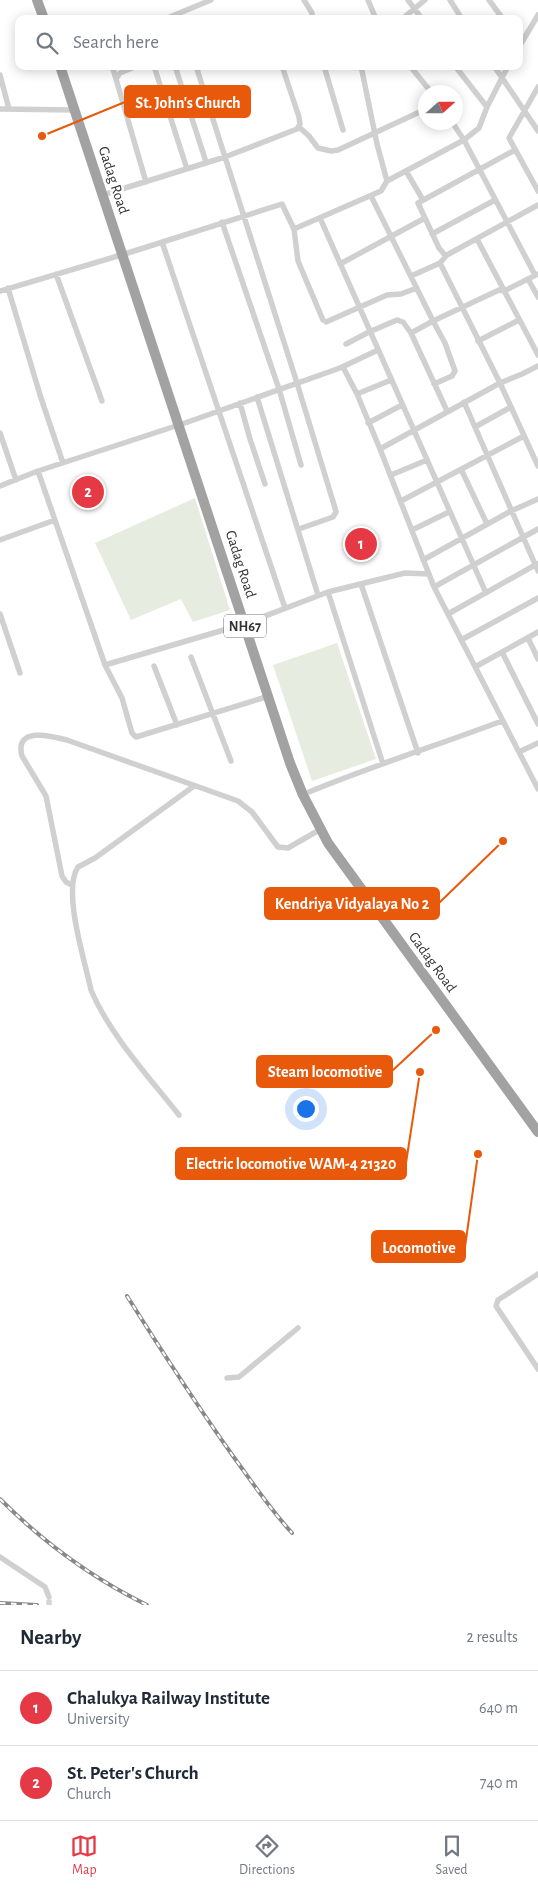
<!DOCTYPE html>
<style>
:root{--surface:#fff;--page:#f6f6f7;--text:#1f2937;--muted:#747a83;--line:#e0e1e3;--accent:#e63946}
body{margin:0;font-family:"Alegreya Sans",sans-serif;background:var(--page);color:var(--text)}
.compass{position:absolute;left:418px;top:85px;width:45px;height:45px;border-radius:50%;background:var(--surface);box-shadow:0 2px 12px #0003;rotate:69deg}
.you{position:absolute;left:305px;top:1108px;width:18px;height:18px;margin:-12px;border:4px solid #fff;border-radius:50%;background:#1a73e8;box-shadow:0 0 0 8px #1a73e833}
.badge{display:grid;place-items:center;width:32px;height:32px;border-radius:50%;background:var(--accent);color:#fff;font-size:16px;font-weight:700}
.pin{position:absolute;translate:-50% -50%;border:2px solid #fff;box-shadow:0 1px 5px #0006}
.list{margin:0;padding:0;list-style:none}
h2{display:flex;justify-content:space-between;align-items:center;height:65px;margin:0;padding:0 20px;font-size:21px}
h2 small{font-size:16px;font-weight:400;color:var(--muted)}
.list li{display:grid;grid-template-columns:32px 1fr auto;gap:15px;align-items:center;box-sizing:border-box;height:75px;padding:0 20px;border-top:1px solid var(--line)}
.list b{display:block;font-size:19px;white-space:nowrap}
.list p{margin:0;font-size:16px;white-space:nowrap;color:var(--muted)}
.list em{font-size:16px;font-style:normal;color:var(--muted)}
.icon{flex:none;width:28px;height:28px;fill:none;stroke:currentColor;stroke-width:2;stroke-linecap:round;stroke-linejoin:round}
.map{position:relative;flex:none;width:538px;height:1605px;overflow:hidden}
.search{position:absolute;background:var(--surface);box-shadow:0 2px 12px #0003;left:15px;right:15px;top:15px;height:55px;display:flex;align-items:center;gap:12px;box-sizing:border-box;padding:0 18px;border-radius:10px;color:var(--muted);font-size:19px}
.sheet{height:215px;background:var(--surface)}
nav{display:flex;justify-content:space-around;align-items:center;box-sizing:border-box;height:70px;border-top:1px solid var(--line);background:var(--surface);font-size:14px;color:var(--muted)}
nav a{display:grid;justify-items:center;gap:2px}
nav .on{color:var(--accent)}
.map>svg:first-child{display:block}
</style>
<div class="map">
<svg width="538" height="1605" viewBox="0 0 538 1605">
<rect width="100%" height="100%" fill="#fff"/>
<!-- green -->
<path fill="#e6ecdf" d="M 195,498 L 230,610 L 193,622 L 181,599 L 131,620 L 95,543 Z
M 337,643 L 376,759 L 312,781 L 273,665 Z"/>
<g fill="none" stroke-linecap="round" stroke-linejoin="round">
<!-- minor-tunnel -->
<path stroke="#d6d6d6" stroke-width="5.5" stroke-dasharray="5.5 3" stroke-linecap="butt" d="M 49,1605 L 49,1597"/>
<!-- minor -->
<path stroke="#d0d0d0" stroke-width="5.5" d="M 304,0 L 312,13 L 312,19
M 368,0 L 376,19
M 408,0 L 422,19
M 450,0 L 462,19
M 489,0 L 503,19
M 165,19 L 211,0
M 402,19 L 425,0
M 519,47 L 538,15
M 112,66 L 116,79
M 137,66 L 120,73 L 116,79 L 146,182
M 154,66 L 187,169
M 175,66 L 206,162
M 196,66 L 297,383 L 335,508 L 336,512 L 333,517 L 299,529
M 324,66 L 343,130
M 410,66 L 431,92
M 455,66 L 487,107
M 494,66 L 538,131
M 0,75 L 9,109
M 538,87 L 509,138 L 538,191
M 0,109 L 75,110
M 452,122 L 464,140 L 535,275
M 299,127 L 309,136 L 318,148 L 331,151 L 338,150 L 426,109
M 515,150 L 418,203 L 439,248 L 444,254 L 447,255 L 538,205
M 406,171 L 423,200
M 387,181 L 464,140 L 479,128 L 487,107 L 508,66
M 109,193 L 225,157 L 297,129 L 300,124 L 299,117 L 282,66
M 371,196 L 433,321 L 411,333 L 447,411
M 320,218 L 486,593
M 222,222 L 279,389 L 301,465
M 294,229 L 298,261 L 323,320
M 432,234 L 495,200
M 477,239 L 538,355
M 162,242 L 285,608
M 440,263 L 500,383 L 538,466
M 340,264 L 425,218
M 56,274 L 102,401
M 411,276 L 440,263 L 447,255
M 528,279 L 538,297
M 8,288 L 41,398 L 63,463
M 0,291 L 131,252 L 282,204 L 294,229 L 381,191 L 387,181 L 377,144 L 361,66
M 326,322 L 387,295 L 401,294 L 417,288
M 478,341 L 519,320
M 346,344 L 369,332 L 397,320 L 403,322 L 411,333
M 343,367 L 357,394 L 380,449 L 434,587 L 538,789
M 434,384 L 452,376 L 455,371 L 445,343 L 433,321 L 499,290 L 504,291 L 538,274
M 357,394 L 391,380
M 257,397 L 318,595
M 464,402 L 538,571
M 240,403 L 250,439 L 265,484
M 368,423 L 402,405
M 475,427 L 511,407
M 0,433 L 16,480
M 380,449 L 500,383 L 522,374 L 538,366
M 461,469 L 487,524
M 38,471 L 105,665 L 244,624 L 328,592 L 405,573 L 429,574
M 391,475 L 427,460
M 0,486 L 38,471 L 185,423 L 340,368 L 378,350
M 401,501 L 524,436
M 412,530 L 449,512
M 0,540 L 55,520
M 423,560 L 511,511 L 538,499
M 361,584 L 418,753
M 434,587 L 538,529
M 328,592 L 383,764
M 0,614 L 20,673
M 448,614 L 537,564
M 528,638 L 538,659
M 461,640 L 538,598
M 502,652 L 538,724
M 191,657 L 231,761
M 105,665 L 122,698 L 132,733 L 136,737 L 269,696
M 154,666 L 177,725
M 475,667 L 538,632
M 519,752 L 538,743
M 309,792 C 372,766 438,745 502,721
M 72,885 L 66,882 L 62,876 L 46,796 L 22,756 C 14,726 52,736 67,740 L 238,801 L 252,812 L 278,847 L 288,848 L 321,829
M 179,1115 C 149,1077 110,1035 91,990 C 85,961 62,891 78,867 L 95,858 L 194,786
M 538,1274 L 498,1300 L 496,1306 L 538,1369
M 227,1378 L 239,1377 L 298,1328
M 0,1557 L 45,1587 L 49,1597"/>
<!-- trunk -->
<path stroke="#a2a2a2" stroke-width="10" d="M 37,0 L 44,19
M 60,66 L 290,763 L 303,795 L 328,843 L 538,1132"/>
<defs>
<path id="rail" d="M 127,1296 C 161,1350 196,1404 233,1456 C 252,1482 270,1509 292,1533
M 0,1499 C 43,1542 92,1578 147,1605
M 0,1603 L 37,1605"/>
</defs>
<!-- rail casing -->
<use href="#rail" stroke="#888" stroke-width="4"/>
<!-- rail -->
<use href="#rail" stroke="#fff" stroke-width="2" stroke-dasharray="5.5" stroke-linecap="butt"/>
</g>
<g text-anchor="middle" stroke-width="5" stroke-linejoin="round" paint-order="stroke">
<!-- shield labels -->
<rect fill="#fff" stroke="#707070" stroke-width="1" x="224" y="614.5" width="42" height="23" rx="4"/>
<g font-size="14" font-weight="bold" fill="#333">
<text x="245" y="631">NH67</text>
</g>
<!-- street labels -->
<g font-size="15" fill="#333" stroke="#fff">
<text transform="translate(114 180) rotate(72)" y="5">Gadag Road</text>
<text transform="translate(241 564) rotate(72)" y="5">Gadag Road</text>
<text transform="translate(433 962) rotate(54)" y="5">Gadag Road</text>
</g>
</g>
<!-- callouts -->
<path fill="none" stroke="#e8590c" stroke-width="2" d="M42 136L125 102M503 841L439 903M436 1030L392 1071M420 1072L406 1163M478 1154L465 1247"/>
<g fill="#e8590c" stroke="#fff" stroke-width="2">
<circle cx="42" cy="136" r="5"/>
<circle cx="503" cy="841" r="5"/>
<circle cx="436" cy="1030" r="5"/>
<circle cx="420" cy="1072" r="5"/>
<circle cx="478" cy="1154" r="5"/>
</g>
<g fill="#e8590c" stroke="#e8590c" stroke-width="2">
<rect x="125" y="86" width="125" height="31" rx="5"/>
<rect x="265" y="888" width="174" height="31" rx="5"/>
<rect x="257" y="1056" width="135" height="31" rx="5"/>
<rect x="176" y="1148" width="230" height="31" rx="5"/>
<rect x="372" y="1231" width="93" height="31" rx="5"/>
</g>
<g font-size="16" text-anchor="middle" font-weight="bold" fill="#fff">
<text x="188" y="108">St. John's Church</text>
<text x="352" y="909">Kendriya Vidyalaya No 2</text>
<text x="325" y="1077">Steam locomotive</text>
<text x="291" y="1169">Electric locomotive WAM-4 21320</text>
<text x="419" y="1253">Locomotive</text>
</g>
</svg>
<svg class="compass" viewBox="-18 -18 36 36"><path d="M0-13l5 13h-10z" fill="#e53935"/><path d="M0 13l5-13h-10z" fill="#747a83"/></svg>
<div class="you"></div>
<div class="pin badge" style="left:361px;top:544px">1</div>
<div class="pin badge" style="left:88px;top:492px">2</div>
<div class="search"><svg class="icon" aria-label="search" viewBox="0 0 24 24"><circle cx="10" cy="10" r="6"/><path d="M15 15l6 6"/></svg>Search here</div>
</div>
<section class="sheet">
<h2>Nearby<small>2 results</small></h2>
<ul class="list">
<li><span class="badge">1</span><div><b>Chalukya Railway Institute</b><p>University</p></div><em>640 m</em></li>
<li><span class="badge">2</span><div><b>St. Peter's Church</b><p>Church</p></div><em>740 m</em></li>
</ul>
</section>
<nav>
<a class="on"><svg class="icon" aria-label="map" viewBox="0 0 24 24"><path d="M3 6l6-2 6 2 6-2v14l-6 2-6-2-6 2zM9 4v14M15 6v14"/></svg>Map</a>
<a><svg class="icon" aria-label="directions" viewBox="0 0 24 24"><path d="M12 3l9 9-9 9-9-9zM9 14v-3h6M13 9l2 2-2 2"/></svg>Directions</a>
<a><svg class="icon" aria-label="saved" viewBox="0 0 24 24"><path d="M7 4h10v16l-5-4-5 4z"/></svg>Saved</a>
</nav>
